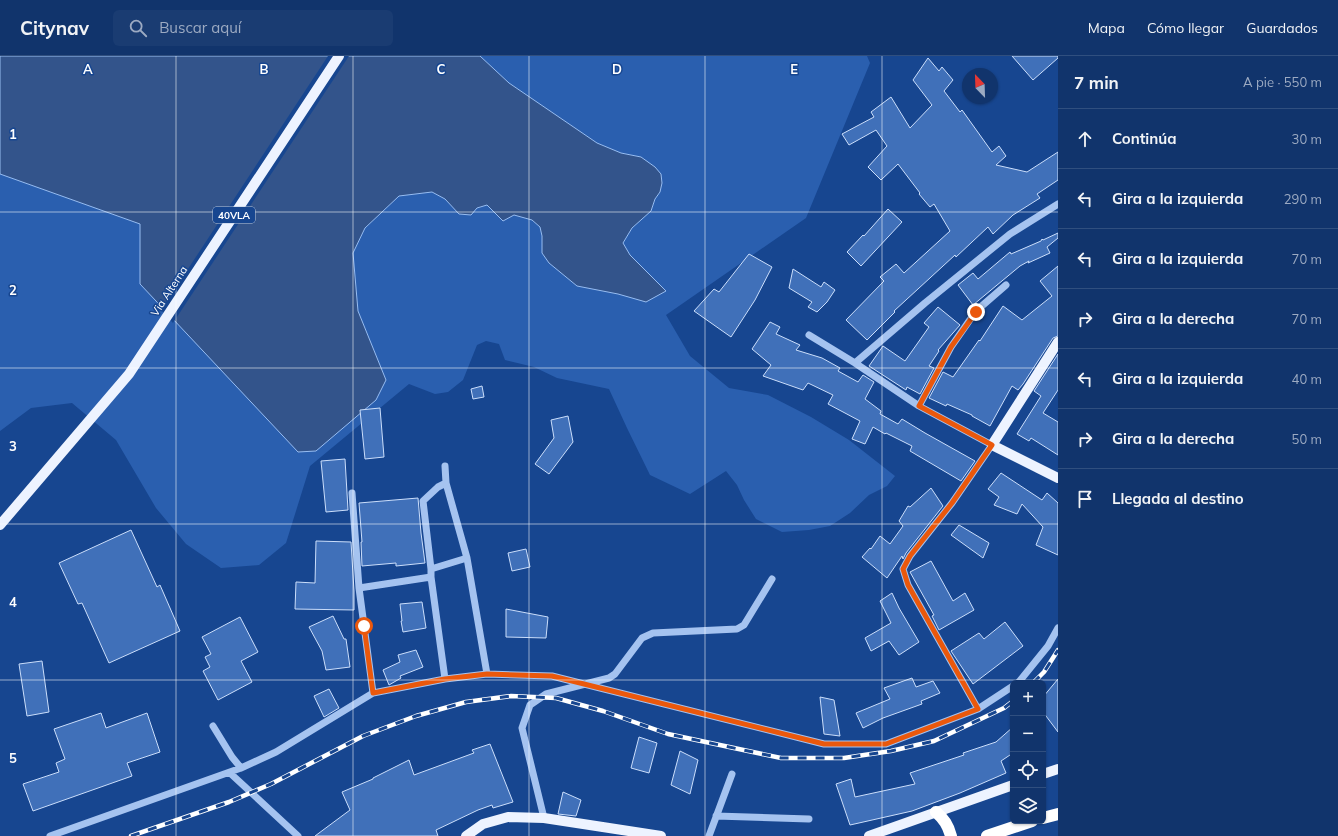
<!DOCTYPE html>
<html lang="es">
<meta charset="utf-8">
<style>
:root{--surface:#11346c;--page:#1a3c72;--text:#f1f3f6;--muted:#9caac2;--line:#304f7f}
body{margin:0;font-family:Mulish,sans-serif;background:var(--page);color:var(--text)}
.controls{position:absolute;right:12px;bottom:12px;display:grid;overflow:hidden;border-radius:6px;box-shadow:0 1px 3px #0004}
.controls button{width:36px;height:36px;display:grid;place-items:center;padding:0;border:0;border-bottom:1px solid var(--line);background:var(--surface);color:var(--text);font:20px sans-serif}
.compass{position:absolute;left:962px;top:12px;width:36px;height:36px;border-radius:50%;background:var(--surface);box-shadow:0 1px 3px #0004;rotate:337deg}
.stop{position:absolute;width:12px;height:12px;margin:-9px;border:3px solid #ea580c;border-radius:50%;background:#fff}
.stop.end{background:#ea580c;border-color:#fff;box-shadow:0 1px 4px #0008}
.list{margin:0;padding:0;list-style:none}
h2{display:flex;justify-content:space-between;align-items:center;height:52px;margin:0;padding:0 16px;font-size:17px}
h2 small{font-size:13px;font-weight:400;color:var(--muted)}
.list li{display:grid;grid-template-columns:26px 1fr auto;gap:12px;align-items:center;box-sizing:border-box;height:60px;padding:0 16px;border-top:1px solid var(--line)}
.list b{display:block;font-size:15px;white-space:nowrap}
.list em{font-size:13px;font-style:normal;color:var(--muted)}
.icon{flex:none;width:22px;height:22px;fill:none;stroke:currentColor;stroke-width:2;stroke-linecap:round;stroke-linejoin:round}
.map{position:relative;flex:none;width:1058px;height:780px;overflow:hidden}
header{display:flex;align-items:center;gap:24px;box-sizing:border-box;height:56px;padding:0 20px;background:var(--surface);border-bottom:1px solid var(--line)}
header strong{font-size:19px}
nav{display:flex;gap:22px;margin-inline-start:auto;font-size:14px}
.search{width:280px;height:36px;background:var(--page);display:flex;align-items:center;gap:10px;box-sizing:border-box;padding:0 14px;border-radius:6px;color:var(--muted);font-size:15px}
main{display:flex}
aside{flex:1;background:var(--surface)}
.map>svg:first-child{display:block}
</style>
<header>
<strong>Citynav</strong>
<div class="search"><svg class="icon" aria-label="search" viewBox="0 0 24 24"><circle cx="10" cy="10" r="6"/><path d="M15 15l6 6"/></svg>Buscar aquí</div>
<nav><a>Mapa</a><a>Cómo llegar</a><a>Guardados</a></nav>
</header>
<main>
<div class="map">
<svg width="1058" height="780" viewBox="0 0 1058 780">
<rect width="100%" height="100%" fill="#174690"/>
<!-- green -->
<path fill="#2a5faf" d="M 480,0 L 867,0 L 870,7 L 806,162 L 666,259 L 690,300 L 729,332 L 768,339 L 811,361 L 849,384 L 895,420 L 887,430 L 869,439 L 850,457 L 830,470 L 809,474 L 782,476 L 756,463 L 744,444 L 737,429 L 726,415 L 690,438 L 650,419 L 627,372 L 609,333 L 557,322 L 534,311 L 505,304 L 499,288 L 486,285 L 477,289 L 463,324 L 448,336 L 435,338 L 409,328 L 310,410 L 286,487 L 259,509 L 221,512 L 186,488 L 156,452 L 116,384 L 72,347 L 31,352 L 0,375 L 0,118 L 140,168 L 140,229 L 386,324 L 358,255 L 353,197 L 365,172 L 399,140 L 432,136 L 445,143 L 459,158 L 487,149 L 503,165 L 514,159 L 532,164 L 540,171 L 542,180 L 542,197 L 549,207 L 577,230 L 618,238 L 630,199 L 623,187 L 632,172 L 651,155 L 655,143 L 660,136 L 641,101 L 621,97 L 597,87 L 509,27 Z"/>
<!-- water -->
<path fill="#33548b" stroke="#97bdf2" d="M 0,0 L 480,0 L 509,27 L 597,87 L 621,97 L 641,101 L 655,111 L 661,118 L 662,127 L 660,136 L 655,143 L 651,155 L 632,172 L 623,187 L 630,199 L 666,235 L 646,246 L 618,238 L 577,230 L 549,207 L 542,197 L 542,180 L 540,171 L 532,164 L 514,159 L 503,165 L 487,149 L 477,152 L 471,159 L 459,158 L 445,143 L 432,136 L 399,140 L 365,172 L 353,197 L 358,255 L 386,324 L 376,344 L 316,395 L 298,396 L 140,228 L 140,168 L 0,118 Z"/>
<!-- pier -->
<path fill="#174690" d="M 328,0 L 349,0 L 173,267 L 161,254 Z"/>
<!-- building -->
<path fill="#4070b9" stroke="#cbdefb" d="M 1012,0 L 1058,0 L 1058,2 L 1033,24 Z
M 928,2 L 939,15 L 942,11 L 953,24 L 944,35 L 960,56 L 962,54 L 992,96 L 999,90 L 1006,100 L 996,109 L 1027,116 L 1058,96 L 1058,124 L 1037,138 L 1040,142 L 1013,159 L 993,178 L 988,171 L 956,201 L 955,199 L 894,255 L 895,256 L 867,284 L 846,264 L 884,225 L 880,221 L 896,208 L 904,217 L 950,175 L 934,148 L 930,151 L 919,138 L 920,137 L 898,108 L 881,124 L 868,111 L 887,90 L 876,74 L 849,89 L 842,78 L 874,61 L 871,56 L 891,41 L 910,72 L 932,49 L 913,24 Z
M 888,153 L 902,166 L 861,210 L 847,196 L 863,179 L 864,180 Z
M 1058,177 L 1058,182 L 1047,191 L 1050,197 L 1028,207 L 1029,205 L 1020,210 L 973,249 L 958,229 L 973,217 L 978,223 L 1010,196 L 1011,198 L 1041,185 L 1042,183 L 1043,184 Z
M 749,198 L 772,211 L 755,244 L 731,281 L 694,255 L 714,233 L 719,236 Z
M 1058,210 L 1058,280 L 1053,282 L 1023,328 L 1018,334 L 1012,330 L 990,370 L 972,360 L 972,359 L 947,348 L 946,350 L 929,342 L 943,316 L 953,321 L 979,284 L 980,285 L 1003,250 L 1022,264 L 1052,240 L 1040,225 Z
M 793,213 L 821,231 L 824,226 L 835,234 L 827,246 L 817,256 L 808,251 L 812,246 L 789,232 Z
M 938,251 L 960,269 L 938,294 L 939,295 L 929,310 L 934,312 L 920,338 L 907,331 L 906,334 L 869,310 L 883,290 L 905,305 L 929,271 L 924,267 Z
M 770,266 L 780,271 L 776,278 L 800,289 L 796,294 L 822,302 L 840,312 L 838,315 L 858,326 L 863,319 L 874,326 L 865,343 L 881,355 L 880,358 L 898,368 L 902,363 L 925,377 L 975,405 L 961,425 L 910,395 L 912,390 L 886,377 L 885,378 L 873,371 L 865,388 L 852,383 L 860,365 L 828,348 L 833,339 L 808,327 L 803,334 L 763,320 L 771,309 L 752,293 Z
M 1058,298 L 1058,334 L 1043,357 L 1058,366 L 1058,399 L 1031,382 L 1029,385 L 1017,378 L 1041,340 L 1034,335 Z
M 482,330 L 484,341 L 473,343 L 471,333 Z
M 380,352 L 384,401 L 365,403 L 360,354 Z
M 568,360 L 573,386 L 549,418 L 535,408 L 554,382 L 551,364 Z
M 345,403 L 348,454 L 326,456 L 321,405 Z
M 1001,417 L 1042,444 L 1047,437 L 1058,447 L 1058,499 L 1036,489 L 1043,471 L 1022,448 L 1017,458 L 994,449 L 999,441 L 988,433 Z
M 931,432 L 943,450 L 906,497 L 903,503 L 902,500 L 887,522 L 862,501 L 870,492 L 871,493 L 880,480 L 890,488 L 903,470 L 899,465 L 908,450 L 910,451 Z
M 418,442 L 421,477 L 425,507 L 396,510 L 396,507 L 362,510 L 361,486 L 362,486 L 359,447 Z
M 959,469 L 989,487 L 983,502 L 951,479 Z
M 131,474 L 157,531 L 160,529 L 180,575 L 109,607 L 82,547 L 78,548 L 59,507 Z
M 316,485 L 351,486 L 354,535 L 354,554 L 295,553 L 296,526 L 315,527 Z
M 526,493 L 530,511 L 512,515 L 508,497 Z
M 931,505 L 953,545 L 965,537 L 974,554 L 939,574 L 932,560 L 934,559 L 910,516 Z
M 892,537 L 899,552 L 919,586 L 899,599 L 889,585 L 871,595 L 865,582 L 891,567 L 880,545 Z
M 422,546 L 426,572 L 403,576 L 401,565 L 402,565 L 400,548 Z
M 506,553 L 548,561 L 546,582 L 506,581 Z
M 333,560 L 344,583 L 346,583 L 350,611 L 326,614 L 322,595 L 309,571 Z
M 240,561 L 258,596 L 241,605 L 252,626 L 218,644 L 203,615 L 210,611 L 205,601 L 211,598 L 202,581 Z
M 1005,566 L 1023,590 L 973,628 L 951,595 L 979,577 L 984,583 Z
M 416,594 L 423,611 L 400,620 L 401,622 L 389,629 L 383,614 L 400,606 L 398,599 Z
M 42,605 L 49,656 L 27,660 L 19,608 Z
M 912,622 L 916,631 L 933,625 L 940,637 L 921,645 L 922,648 L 883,662 L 863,672 L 856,657 L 890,643 L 884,632 Z
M 1058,623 L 1058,676 L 1043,656 L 1043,641 Z
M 329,633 L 339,652 L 324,661 L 314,640 Z
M 820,641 L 834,644 L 840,680 L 824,678 Z
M 101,657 L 106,672 L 147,657 L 160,696 L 127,707 L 132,720 L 33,755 L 23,728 L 59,716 L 56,707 L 65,703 L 54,673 Z
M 1013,671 L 1013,697 L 1001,705 L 1006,717 L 960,737 L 912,755 L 850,769 L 836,728 L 851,723 L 855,741 L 915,728 L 910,717 L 964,699 L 963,697 L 996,686 Z
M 639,681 L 657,687 L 649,717 L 631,712 Z
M 490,688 L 513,746 L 493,752 L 492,749 L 478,754 L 436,774 L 438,780 L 315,780 L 350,754 L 342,736 L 373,723 L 373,722 L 409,704 L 414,719 L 474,697 L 472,694 Z
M 680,695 L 698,704 L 690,738 L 671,729 Z
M 563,736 L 581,744 L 576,760 L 558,758 Z"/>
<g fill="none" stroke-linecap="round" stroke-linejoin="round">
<!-- minor -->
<path stroke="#a5c3f0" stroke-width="7" d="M 809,279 L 855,307 L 919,350 L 992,389 L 952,447 L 910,500 L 903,513 L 908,529 L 978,653
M 855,307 L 925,247 L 1010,178 L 1058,148
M 919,350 L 951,291 L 976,255 L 1006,229
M 445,410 L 446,427 L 467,502 L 487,618
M 352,437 L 359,532 L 373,637
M 431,513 L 467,502
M 359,532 L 431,521
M 445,623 L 431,521 L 431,513 L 423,445 L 438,431 L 446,427
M 1018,627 L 1048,590 L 1058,572
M 213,670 L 232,701 L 241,712
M 230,717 L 298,780
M 716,760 L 809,763
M 544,762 L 522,672 L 530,649 L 546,638 L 609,622 L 615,618 L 642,582 L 653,577 L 737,573 L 744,569 L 772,523
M 50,780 L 241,712 L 276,696 L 373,637 L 445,623 L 487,618 L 552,620 L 824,688 L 886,688 L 978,653 L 1013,630
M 709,780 L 732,718"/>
<!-- major -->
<path stroke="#edf3ff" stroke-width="10" d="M 1058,286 L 992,389 L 1058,422
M 0,469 L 129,318 L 339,0
M 1043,718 L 1058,713
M 466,780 L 483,768 L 508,761 L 544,762 L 661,780
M 869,780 L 1013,729"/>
<!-- highway -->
<path stroke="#fff" stroke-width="12" d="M 936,756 C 944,763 948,769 951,780
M 1043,762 L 1058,758
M 987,780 L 1032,765"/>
<defs>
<path id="rail" d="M 1033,627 L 1044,616 L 1058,594
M 131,780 L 229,746 L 271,728 L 363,680 L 416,660 L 466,646 L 511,640 L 556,642 L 603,655 L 668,678 L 781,702 L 844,702 L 891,695 L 934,685 L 1004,652 L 1013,645"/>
</defs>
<!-- rail casing -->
<use href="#rail" stroke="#fff" stroke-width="4.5"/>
<!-- rail -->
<use href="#rail" stroke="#174690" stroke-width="3" stroke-dasharray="9" stroke-linecap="butt"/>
</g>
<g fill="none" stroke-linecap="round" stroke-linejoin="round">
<!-- route -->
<path stroke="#ea580c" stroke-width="5" d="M 364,570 L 373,637 L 445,623 L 487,618 L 552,620 L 824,688 L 886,688 L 978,653 L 908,529 L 903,513 L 910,500 L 952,447 L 992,389 L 919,350 L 951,291 L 976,256"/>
</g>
<!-- grid -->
<path fill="none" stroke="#fff" stroke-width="1" stroke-opacity="0.55" d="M 176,0 L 176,780M 353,0 L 353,780M 529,0 L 529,780M 705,0 L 705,780M 882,0 L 882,780M 0,156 L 1058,156M 0,312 L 1058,312M 0,468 L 1058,468M 0,624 L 1058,624"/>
<g text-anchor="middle" stroke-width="3" stroke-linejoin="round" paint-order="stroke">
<!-- shield labels -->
<rect fill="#174690" stroke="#b9c8de" stroke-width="1" x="213" y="151" width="42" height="16" rx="3"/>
<g font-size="10" font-weight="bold" fill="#fff">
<text x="234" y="163">40VLA</text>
</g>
<!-- street labels -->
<g font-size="11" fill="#fff" stroke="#174690">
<text transform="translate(169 235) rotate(-57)" y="4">Via Alterna</text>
</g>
</g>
<g font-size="13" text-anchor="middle" font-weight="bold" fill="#fff" stroke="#174690" stroke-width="3" stroke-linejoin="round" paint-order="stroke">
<text x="88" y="18">A</text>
<text x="264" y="18">B</text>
<text x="441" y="18">C</text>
<text x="617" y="18">D</text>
<text x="794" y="18">E</text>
<text x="13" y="83">1</text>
<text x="13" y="239">2</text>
<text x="13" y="395">3</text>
<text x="13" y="551">4</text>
<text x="13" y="707">5</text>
</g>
</svg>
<div class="controls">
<button>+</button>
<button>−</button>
<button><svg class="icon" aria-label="locate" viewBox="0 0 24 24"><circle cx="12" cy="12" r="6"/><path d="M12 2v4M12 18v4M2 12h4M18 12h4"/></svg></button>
<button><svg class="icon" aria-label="layers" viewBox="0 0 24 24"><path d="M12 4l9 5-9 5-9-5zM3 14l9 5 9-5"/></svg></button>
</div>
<svg class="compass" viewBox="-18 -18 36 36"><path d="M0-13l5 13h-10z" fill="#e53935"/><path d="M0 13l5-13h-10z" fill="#9caac2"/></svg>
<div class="stop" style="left:364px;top:570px"></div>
<div class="stop end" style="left:976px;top:256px"></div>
</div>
<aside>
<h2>7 min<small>A pie · 550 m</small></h2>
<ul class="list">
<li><svg class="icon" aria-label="ahead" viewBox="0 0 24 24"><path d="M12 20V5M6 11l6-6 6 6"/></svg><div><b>Continúa</b></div><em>30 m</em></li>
<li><svg class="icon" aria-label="left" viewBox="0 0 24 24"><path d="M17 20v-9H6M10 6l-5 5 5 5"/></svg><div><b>Gira a la izquierda</b></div><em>290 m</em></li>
<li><svg class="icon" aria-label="left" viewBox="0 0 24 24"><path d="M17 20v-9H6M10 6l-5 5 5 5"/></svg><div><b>Gira a la izquierda</b></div><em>70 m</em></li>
<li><svg class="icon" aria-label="right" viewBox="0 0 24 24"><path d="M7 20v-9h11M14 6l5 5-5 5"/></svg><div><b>Gira a la derecha</b></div><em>70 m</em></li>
<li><svg class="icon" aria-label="left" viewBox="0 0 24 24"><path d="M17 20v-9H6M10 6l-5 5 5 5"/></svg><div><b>Gira a la izquierda</b></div><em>40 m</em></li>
<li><svg class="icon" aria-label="right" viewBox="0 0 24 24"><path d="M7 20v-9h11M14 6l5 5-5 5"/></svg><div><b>Gira a la derecha</b></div><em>50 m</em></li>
<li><svg class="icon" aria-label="arrive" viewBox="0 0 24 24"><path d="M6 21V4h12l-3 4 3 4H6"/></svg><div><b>Llegada al destino</b></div></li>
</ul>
</aside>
</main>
